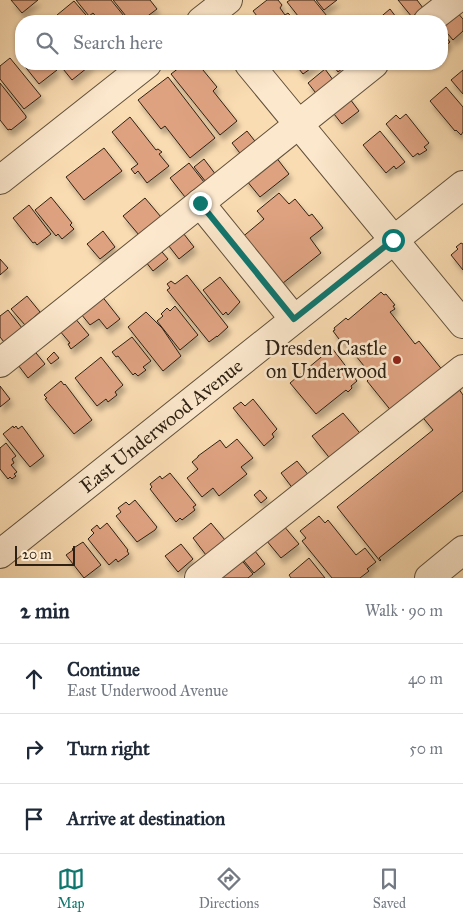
<!DOCTYPE html>
<meta charset="utf-8">
<style>
:root{--surface:#fff;--page:#f2f2f3;--text:#1f2937;--muted:#747a83;--line:#e0e1e3;--accent:#0f766e}
body{margin:0;font-family:"IM FELL Great Primer",serif;background:var(--page);color:var(--text)}
.scale{position:absolute;left:15px;bottom:12px;width:60px;box-sizing:border-box;padding-left:5px;border:2px solid #2e2113;border-top:0;font-size:14px;line-height:18px;white-space:nowrap;color:#2e2113;-webkit-text-stroke:4px #fce8cd;paint-order:stroke}
.stop{position:absolute;width:15px;height:15px;margin:-11px;border:4px solid #0f766e;border-radius:50%;background:#fff}
.stop.end{background:#0f766e;border-color:#fff;box-shadow:0 1px 5px #0008}
.list{margin:0;padding:0;list-style:none}
h2{display:flex;justify-content:space-between;align-items:center;height:65px;margin:0;padding:0 20px;font-size:21px}
h2 small{font-size:16px;font-weight:400;color:var(--muted)}
.list li{display:grid;grid-template-columns:32px 1fr auto;gap:15px;align-items:center;box-sizing:border-box;height:70px;padding:0 20px;border-top:1px solid var(--line)}
.list b{display:block;font-size:19px;white-space:nowrap}
.list p{margin:0;font-size:16px;white-space:nowrap;color:var(--muted)}
.list em{font-size:16px;font-style:normal;color:var(--muted)}
.icon{flex:none;width:28px;height:28px;fill:none;stroke:currentColor;stroke-width:2;stroke-linecap:round;stroke-linejoin:round}
.map{position:relative;flex:none;width:463px;height:578px;overflow:hidden}
.search{position:absolute;background:var(--surface);box-shadow:0 1px 4px #0004;left:15px;right:15px;top:15px;height:55px;display:flex;align-items:center;gap:12px;box-sizing:border-box;padding:0 18px;border-radius:20px;color:var(--muted);font-size:19px}
.sheet{height:275px;background:var(--surface)}
nav{display:flex;justify-content:space-around;align-items:center;box-sizing:border-box;height:70px;border-top:1px solid var(--line);background:var(--surface);font-size:14px;color:var(--muted)}
nav a{display:grid;justify-items:center;gap:2px}
nav .on{color:var(--accent)}
.map>svg:first-child{display:block}
</style>
<div class="map">
<svg width="463" height="578" viewBox="0 0 463 578">
<defs>
<filter id="shadow"><feDropShadow dx="3" dy="5.5" stdDeviation="2.5" flood-color="#0004"/></filter>
</defs>
<rect width="100%" height="100%" fill="#fadcb2"/>
<filter id="stains"><feTurbulence type="fractalNoise" baseFrequency=".004" numOctaves="4"/><feColorMatrix values="0 0 0 0 .2 0 0 0 0 .09 0 0 0 0 .02 0 0 0 .5 -.17"/></filter>
<radialGradient id="worn" r=".72"><stop offset=".6" stop-color="#630" stop-opacity="0"/><stop offset="1" stop-color="#630" stop-opacity=".3"/></radialGradient>
<!-- building -->
<path fill="#dea281" stroke="#2e2113" filter="url(#shadow)" d="M 11,0 L 38,0 L 22,13 Z
M 76,0 L 111,0 L 128,21 L 100,21 L 93,13 L 89,16 Z
M 113,0 L 150,0 L 157,9 L 141,21 L 130,21 Z
M 267,0 L 278,0 L 282,5 L 280,8 L 285,15 L 288,13 L 295,21 L 261,21 L 253,11 Z
M 290,0 L 314,0 L 331,21 L 302,21 L 287,2 Z
M 316,0 L 337,0 L 324,10 Z
M 398,0 L 417,0 L 423,8 L 412,17 Z
M 74,1 L 91,21 L 62,21 L 57,15 Z
M 390,9 L 399,21 L 378,21 L 377,20 Z
M 455,10 L 463,19 L 463,31 L 453,40 L 442,27 Z
M 442,32 L 450,42 L 442,49 Z
M 10,58 L 41,96 L 24,109 L 0,79 L 0,66 Z
M 23,64 L 52,64 L 57,70 L 39,84 Z
M 59,64 L 92,64 L 72,80 Z
M 184,64 L 198,64 L 217,87 L 213,91 L 237,121 L 220,135 L 171,74 Z
M 295,64 L 317,64 L 303,74 Z
M 332,64 L 348,64 L 338,72 Z
M 325,69 L 336,84 L 319,97 L 308,83 Z
M 463,70 L 463,94 L 451,80 Z
M 168,77 L 215,138 L 190,158 L 165,126 L 161,129 L 138,100 Z
M 0,83 L 26,116 L 26,118 L 11,130 L 10,129 L 8,130 L 0,120 Z
M 446,87 L 463,107 L 463,132 L 461,135 L 456,130 L 455,131 L 430,101 Z
M 347,95 L 359,111 L 342,124 L 330,109 Z
M 406,114 L 429,143 L 424,147 L 427,150 L 419,155 L 418,153 L 413,157 L 386,124 L 396,115 L 400,119 Z
M 130,117 L 156,150 L 158,149 L 162,152 L 159,154 L 169,166 L 147,183 L 138,171 L 135,174 L 131,169 L 138,164 L 112,132 Z
M 247,131 L 258,145 L 243,157 L 232,143 Z
M 380,131 L 405,162 L 396,169 L 394,166 L 386,173 L 363,145 Z
M 104,148 L 122,171 L 84,200 L 66,177 Z
M 272,152 L 289,174 L 260,197 L 242,175 Z
M 204,159 L 216,175 L 206,182 L 194,167 Z
M 189,163 L 204,182 L 185,197 L 170,178 Z
M 279,193 L 289,204 L 295,199 L 309,216 L 312,214 L 323,228 L 310,238 L 321,253 L 278,287 L 240,239 L 264,219 L 257,211 Z
M 51,197 L 72,223 L 70,225 L 74,229 L 62,239 L 58,234 L 56,236 L 35,210 Z
M 145,198 L 161,217 L 139,235 L 123,216 Z
M 29,205 L 51,234 L 37,245 L 35,242 L 33,243 L 13,218 Z
M 180,229 L 194,247 L 179,259 L 165,241 Z
M 103,231 L 115,247 L 100,259 L 87,244 Z
M 461,243 L 463,244 L 463,270 L 451,255 L 458,249 L 456,247 Z
M 157,246 L 168,259 L 153,271 L 142,257 Z
M 0,259 L 8,268 L 0,275 Z
M 187,275 L 228,327 L 217,337 L 217,336 L 209,342 L 167,290 L 170,288 L 167,284 L 171,281 L 175,284 Z
M 220,277 L 240,302 L 228,315 L 226,312 L 223,315 L 203,290 Z
M 381,292 L 384,295 L 386,294 L 395,305 L 393,306 L 395,309 L 390,312 L 415,344 L 419,341 L 452,382 L 401,423 L 367,381 L 372,376 L 344,341 L 342,343 L 333,331 L 335,330 L 334,328 L 346,318 L 348,320 Z
M 101,295 L 120,319 L 107,329 L 99,319 L 90,325 L 81,314 Z
M 27,296 L 40,312 L 25,325 L 11,309 Z
M 175,306 L 198,335 L 180,350 L 157,321 L 163,316 L 161,314 L 167,308 L 170,311 Z
M 8,310 L 22,328 L 4,342 L 0,337 L 0,316 Z
M 146,312 L 162,328 L 181,356 L 163,371 L 128,327 Z
M 74,317 L 89,335 L 71,349 L 68,344 L 70,343 L 59,330 Z
M 132,337 L 151,361 L 143,367 L 146,370 L 138,376 L 135,373 L 133,375 L 118,356 L 116,357 L 112,352 Z
M 32,348 L 45,364 L 28,378 L 15,361 Z
M 332,348 L 357,381 L 351,386 L 352,388 L 348,392 L 346,390 L 316,414 L 290,383 Z
M 54,352 L 59,358 L 51,364 L 47,359 Z
M 101,357 L 123,385 L 115,392 L 117,395 L 108,402 L 106,399 L 97,406 L 75,378 Z
M 61,381 L 64,385 L 65,384 L 92,420 L 74,434 L 45,399 L 47,398 L 44,395 Z
M 456,385 L 463,395 L 463,491 L 379,558 L 381,560 L 380,561 L 337,507 L 433,430 L 420,414 Z
M 0,386 L 10,399 L 0,407 Z
M 253,399 L 277,429 L 272,434 L 274,437 L 264,446 L 233,408 L 241,402 L 245,406 Z
M 343,413 L 364,438 L 332,461 L 312,436 Z
M 13,426 L 14,428 L 16,426 L 18,429 L 22,426 L 44,456 L 30,467 L 3,434 Z
M 237,439 L 253,458 L 241,467 L 247,474 L 219,496 L 213,488 L 202,497 L 187,478 L 198,469 L 192,462 L 198,457 L 198,456 L 220,440 L 226,448 Z
M 6,443 L 16,456 L 12,459 L 14,463 L 11,465 L 17,472 L 14,474 L 16,476 L 12,479 L 10,477 L 8,479 L 0,469 L 0,448 Z
M 297,461 L 310,477 L 294,490 L 281,473 Z
M 170,473 L 196,505 L 193,507 L 195,510 L 182,520 L 180,518 L 176,522 L 150,489 L 152,487 L 150,484 L 160,476 L 162,479 Z
M 260,490 L 267,498 L 261,503 L 254,495 Z
M 135,500 L 157,527 L 155,530 L 137,542 L 116,516 L 121,512 L 118,508 L 126,502 L 129,505 Z
M 319,516 L 325,523 L 328,520 L 356,555 L 365,548 L 376,562 L 367,569 L 369,571 L 360,578 L 332,578 L 302,541 L 306,538 L 300,531 Z
M 107,523 L 128,550 L 127,551 L 129,554 L 118,562 L 116,559 L 109,565 L 88,539 L 94,533 L 91,530 L 97,525 L 100,529 Z
M 211,523 L 225,540 L 206,555 L 193,538 Z
M 283,525 L 299,544 L 281,558 L 266,540 Z
M 83,542 L 101,565 L 84,578 L 66,555 L 73,550 L 72,549 Z
M 181,544 L 193,559 L 178,572 L 165,556 Z
M 251,546 L 265,564 L 254,573 L 239,555 Z
M 239,557 L 253,574 L 248,578 L 222,578 L 218,573 Z
M 309,558 L 325,578 L 291,578 L 289,575 Z"/>
<g fill="none" stroke-linecap="round" stroke-linejoin="round">
<defs>
<g id="minor">
<path d="M 201,21 L 228,0"/>
<path d="M 428,21 L 455,0"/>
<path d="M 249,64 L 463,324"/>
<path d="M 0,180 L 147,64"/>
<path d="M 200,203 L 294,319"/>
<path d="M 0,363 L 374,64"/>
<path id="s1" d="M 0,554 L 463,185"/>
<path d="M 199,578 L 463,369"/>
<path d="M 429,578 L 463,550"/>
</g>
</defs>
<!-- minor casing -->
<use href="#minor" stroke="#61503b" stroke-width="30"/>
<!-- minor -->
<use href="#minor" stroke="#fce8cd" stroke-width="28"/>
</g>
<g fill="none" stroke-linecap="round" stroke-linejoin="round">
<!-- route -->
<path stroke="#0f766e" stroke-width="6" d="M 200,203 L 294,319 L 393,240"/>
</g>
<!-- markers -->
<circle fill="#8f2418" stroke="#fce8cd" stroke-width="2" cx="397" cy="360" r="5"/>
<g text-anchor="middle" stroke-width="5" stroke-linejoin="round" paint-order="stroke">
<!-- poi labels -->
<g font-size="20" fill="#2e2113" stroke="#fce8cd" text-anchor="end">
<text x="387" y="355">Dresden Castle<tspan x="387" dy="23">on Underwood</tspan></text>
</g>
<!-- street labels -->
<g font-size="20" fill="#2e2113" stroke="#fce8cd">
<text dy="7" stroke="none"><textPath href="#s1" startOffset="206">East Underwood Avenue</textPath></text>
</g>
</g>
<rect width="100%" height="100%" filter="url(#stains)"/>
<rect width="100%" height="100%" fill="url(#worn)"/>
</svg>
<div class="scale">20 m</div>
<div class="stop" style="left:393px;top:240px"></div>
<div class="stop end" style="left:200px;top:203px"></div>
<div class="search"><svg class="icon" aria-label="search" viewBox="0 0 24 24"><circle cx="10" cy="10" r="6"/><path d="M15 15l6 6"/></svg>Search here</div>
</div>
<section class="sheet">
<h2>2 min<small>Walk · 90 m</small></h2>
<ul class="list">
<li><svg class="icon" aria-label="ahead" viewBox="0 0 24 24"><path d="M12 20V5M6 11l6-6 6 6"/></svg><div><b>Continue</b><p>East Underwood Avenue</p></div><em>40 m</em></li>
<li><svg class="icon" aria-label="right" viewBox="0 0 24 24"><path d="M7 20v-9h11M14 6l5 5-5 5"/></svg><div><b>Turn right</b></div><em>50 m</em></li>
<li><svg class="icon" aria-label="arrive" viewBox="0 0 24 24"><path d="M6 21V4h12l-3 4 3 4H6"/></svg><div><b>Arrive at destination</b></div></li>
</ul>
</section>
<nav>
<a class="on"><svg class="icon" aria-label="map" viewBox="0 0 24 24"><path d="M3 6l6-2 6 2 6-2v14l-6 2-6-2-6 2zM9 4v14M15 6v14"/></svg>Map</a>
<a><svg class="icon" aria-label="directions" viewBox="0 0 24 24"><path d="M12 3l9 9-9 9-9-9zM9 14v-3h6M13 9l2 2-2 2"/></svg>Directions</a>
<a><svg class="icon" aria-label="saved" viewBox="0 0 24 24"><path d="M7 4h10v16l-5-4-5 4z"/></svg>Saved</a>
</nav>
